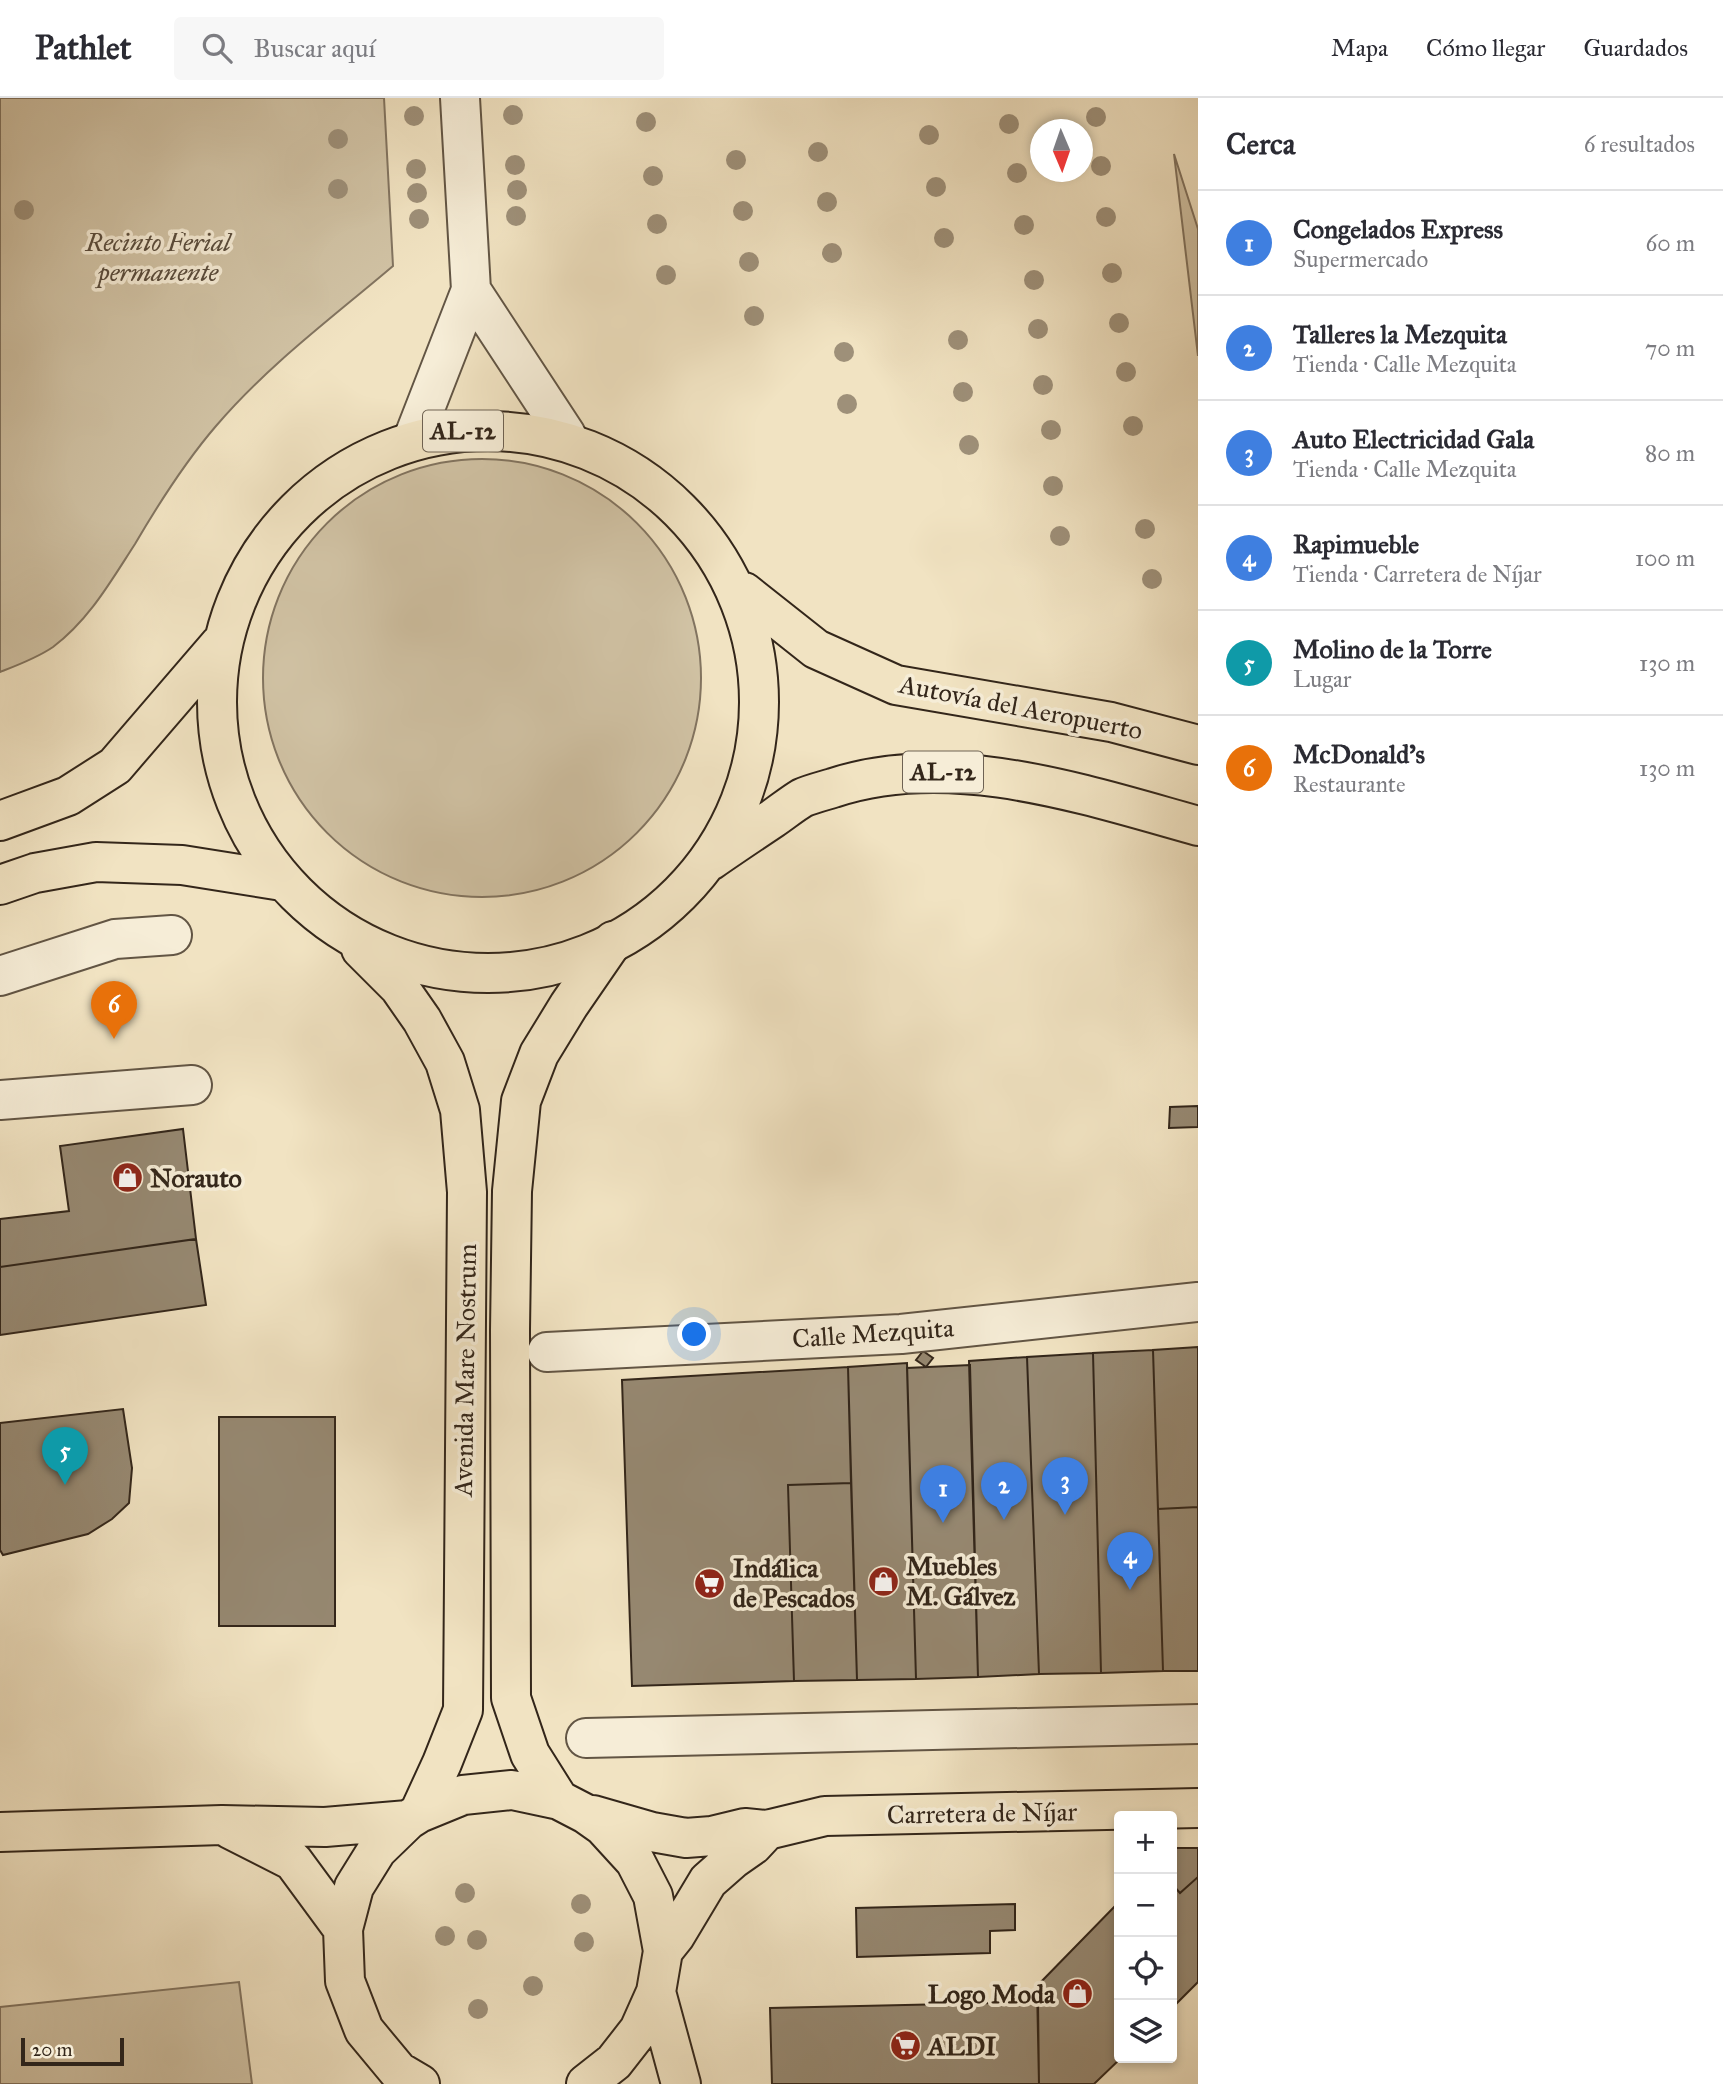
<!DOCTYPE html>
<html lang="es">
<meta charset="utf-8">
<style>
:root{--surface:#fff;--page:#f7f7f7;--text:#2b2b33;--muted:#7c7c81;--line:#e1e1e2;--accent:#db2777}
body{margin:0;font-family:"IM FELL Great Primer",serif;background:var(--page);color:var(--text)}
.controls{position:absolute;right:21px;bottom:21px;display:grid;overflow:hidden;border-radius:7px;box-shadow:0 4px 10px #0003}
.controls button{width:63px;height:63px;display:grid;place-items:center;padding:0;border:0;border-bottom:2px solid var(--line);background:var(--surface);color:var(--text);font:35px sans-serif}
.compass{position:absolute;left:1030px;top:21px;width:63px;height:63px;border-radius:50%;background:var(--surface);box-shadow:0 4px 10px #0003;rotate:178deg}
.scale{position:absolute;left:21px;bottom:18px;width:103px;box-sizing:border-box;padding-left:7px;border:4px solid #33261a;border-top:0;font-size:19px;line-height:24px;white-space:nowrap;color:#33261a;-webkit-text-stroke:5px #f6edd7;paint-order:stroke}
.you{position:absolute;left:695px;top:1237px;width:24px;height:24px;margin:-18px;border:5px solid #fff;border-radius:50%;background:#1a73e8;box-shadow:0 0 0 10px #1a73e833}
.badge{display:grid;place-items:center;width:46px;height:46px;border-radius:50%;background:var(--accent);color:#fff;font-size:23px;font-weight:700}
.pin{position:absolute;translate:-50% -58px;filter:drop-shadow(0 2px 4px #0008)}
.pin::after{content:'';position:absolute;top:37px;width:24px;height:21px;background:inherit;clip-path:polygon(0 0,100% 0,50% 100%)}
.list{margin:0;padding:0;list-style:none}
h2{display:flex;justify-content:space-between;align-items:center;height:91px;margin:0;padding:0 28px;font-size:30px}
h2 small{font-size:23px;font-weight:400;color:var(--muted)}
.list li{display:grid;grid-template-columns:46px 1fr auto;gap:21px;align-items:center;box-sizing:border-box;height:105px;padding:0 28px;border-top:2px solid var(--line)}
.list b{display:block;font-size:26px;white-space:nowrap}
.list p{margin:0;font-size:23px;white-space:nowrap;color:var(--muted)}
.list em{font-size:23px;font-style:normal;color:var(--muted)}
.icon{flex:none;width:38px;height:38px;fill:none;stroke:currentColor;stroke-width:2;stroke-linecap:round;stroke-linejoin:round}
.map{position:relative;flex:none;width:1198px;height:1986px;overflow:hidden}
header{display:flex;align-items:center;gap:42px;box-sizing:border-box;height:98px;padding:0 35px;background:var(--surface);border-bottom:2px solid var(--line)}
header strong{font-size:33px}
nav{display:flex;gap:38px;margin-inline-start:auto;font-size:24px}
.search{width:490px;height:63px;background:var(--page);display:flex;align-items:center;gap:18px;box-sizing:border-box;padding:0 24px;border-radius:7px;color:var(--muted);font-size:26px}
main{display:flex}
aside{flex:1;background:var(--surface)}
.map>svg:first-child{display:block}
</style>
<header>
<strong>Pathlet</strong>
<div class="search"><svg class="icon" aria-label="search" viewBox="0 0 24 24"><circle cx="10" cy="10" r="6"/><path d="M15 15l6 6"/></svg>Buscar aquí</div>
<nav><a>Mapa</a><a>Cómo llegar</a><a>Guardados</a></nav>
</header>
<main>
<div class="map">
<svg width="1198" height="1986" viewBox="0 0 1198 1986">
<rect width="100%" height="100%" fill="#f1e3c2"/>
<filter id="stains"><feTurbulence type="fractalNoise" baseFrequency=".00286" numOctaves="4"/><feColorMatrix values="0 0 0 0 .2 0 0 0 0 .09 0 0 0 0 .02 0 0 0 .5 -.17"/></filter>
<radialGradient id="worn" r=".72"><stop offset=".6" stop-color="#630" stop-opacity="0"/><stop offset="1" stop-color="#630" stop-opacity=".3"/></radialGradient>
<!-- green -->
<path fill="#d1c3a5" stroke="#827460" stroke-width="2" d="M 0,0 L 384,0 L 393,168 C 333,219 268,267 216,328 C 185,364 159,405 135,446 C 111,483 89,522 53,549 C 37,560 18,567 0,574 Z
M 1174,56 L 1198,131 L 1198,258 Z
M263 580a219 219 0 1 1 438 0a219 219 0 1 1-438 0Z
M 239,1884 L 252,1986 L 0,1986 L 0,1909 Z"/>
<!-- building -->
<path fill="#968871" stroke="#33261a" stroke-width="2" d="M 1198,1008 L 1198,1029 L 1169,1030 L 1170,1009 Z
M 183,1031 L 196,1141 L 0,1169 L 0,1121 L 69,1113 L 60,1048 Z
M 196,1141 L 206,1207 L 0,1237 L 0,1169 Z
M 1198,1249 L 1198,1409 L 1158,1411 L 1153,1252 Z
M 1153,1252 L 1163,1573 L 1101,1575 L 1093,1255 Z
M 923,1253 L 933,1260 L 926,1269 L 916,1262 Z
M 1093,1255 L 1101,1575 L 1039,1576 L 1027,1259 Z
M 1027,1259 L 1039,1576 L 978,1579 L 969,1263 Z
M 907,1265 L 916,1581 L 857,1582 L 848,1269 Z
M 970,1267 L 978,1579 L 916,1581 L 907,1270 Z
M 848,1269 L 851,1385 L 788,1387 L 794,1583 L 632,1588 L 622,1282 Z
M 123,1311 L 132,1370 L 129,1405 L 112,1421 L 88,1436 L 3,1457 L 0,1452 L 0,1325 Z
M 219,1319 L 335,1319 L 335,1528 L 219,1528 Z
M 851,1385 L 857,1582 L 794,1583 L 788,1387 Z
M 1198,1409 L 1198,1573 L 1163,1573 L 1158,1411 Z
M 1172,1750 L 1198,1750 L 1198,1779 L 1180,1795 L 1172,1786 Z
M 1198,1779 L 1198,1884 L 1172,1910 L 1172,1786 L 1180,1795 Z
M 1119,1804 L 1119,1960 L 1121,1960 L 1094,1986 L 1039,1986 L 1037,1888 Z
M 1015,1806 L 1015,1832 L 990,1833 L 990,1855 L 857,1859 L 856,1810 Z
M 1038,1904 L 1039,1986 L 772,1986 L 770,1910 Z"/>
<g fill="none" stroke-linecap="round" stroke-linejoin="round">
<defs>
<path id="minor" d="M 471,192 L 566,337
M 413,341 L 471,192 L 460,0
M 0,878 L 115,841 L 172,837
M 0,1002 L 192,987
M 547,1254 L 901,1236 L 1198,1204
M 586,1640 L 1198,1626"/>
<path id="major" d="M 361,851 L 399,889 L 422,922 L 445,964 L 460,1012 L 467,1094 L 463,1612 L 442,1665 L 419,1715
M 559,1702 L 530,1656 L 511,1600 L 510,1232 L 512,1093 L 521,1003 L 539,956 L 569,907 L 613,843
M 593,1717 L 652,1734 L 686,1740 L 712,1738 L 745,1730 L 767,1732 L 825,1718 L 1198,1710
M 230,1731 L 293,1763 L 343,1831
M 0,1734 L 222,1727 L 325,1729 L 408,1722
M 663,1853 L 675,1838 L 708,1783 L 733,1761 L 753,1747 L 767,1732
M 656,1894 L 681,1986
M 420,1986 L 398,1973 L 364,1932 L 345,1883 L 343,1831 L 354,1789 L 377,1752 L 408,1722 L 419,1715 L 463,1697 L 512,1692 L 559,1702 L 586,1716 L 603,1728 L 635,1763 L 653,1798 L 663,1853 L 656,1894 L 639,1932 L 614,1964 L 586,1986"/>
<path id="highway" d="M217 604a271 271 0 1 1 542 0a271 271 0 1 1-542 0Z
M 744,494 L 816,551 L 896,587 L 1111,624 L 1198,647
M 0,723 L 68,698 L 115,668 L 220,546
M 710,763 C 730,749 751,735 772,721 C 781,715 792,706 802,700 C 811,696 823,693 833,690 C 950,651 1083,696 1198,728
M 0,787 L 35,775 L 96,764 L 182,767 L 276,782"/>
</defs>
<!-- minor casing -->
<use href="#minor" stroke="#625544" stroke-width="42"/>
<!-- major casing -->
<use href="#major" stroke="#33261a" stroke-width="42"/>
<!-- highway casing -->
<use href="#highway" stroke="#33261a" stroke-width="42"/>
<!-- minor -->
<use href="#minor" stroke="#f6edd7" stroke-width="38"/>
<!-- major -->
<use href="#major" stroke="#f1e3c2" stroke-width="38"/>
<!-- highway -->
<use href="#highway" stroke="#f1e3c2" stroke-width="38"/>
</g>
<!-- trees -->
<g fill="#9e9079">
<circle cx="513" cy="17" r="10"/>
<circle cx="414" cy="18" r="10"/>
<circle cx="1096" cy="19" r="10"/>
<circle cx="646" cy="24" r="10"/>
<circle cx="1009" cy="26" r="10"/>
<circle cx="929" cy="37" r="10"/>
<circle cx="338" cy="41" r="10"/>
<circle cx="818" cy="54" r="10"/>
<circle cx="736" cy="62" r="10"/>
<circle cx="515" cy="67" r="10"/>
<circle cx="1101" cy="68" r="10"/>
<circle cx="416" cy="71" r="10"/>
<circle cx="1017" cy="75" r="10"/>
<circle cx="653" cy="78" r="10"/>
<circle cx="936" cy="89" r="10"/>
<circle cx="338" cy="91" r="10"/>
<circle cx="517" cy="92" r="10"/>
<circle cx="417" cy="95" r="10"/>
<circle cx="827" cy="104" r="10"/>
<circle cx="24" cy="112" r="10"/>
<circle cx="743" cy="113" r="10"/>
<circle cx="516" cy="118" r="10"/>
<circle cx="1106" cy="119" r="10"/>
<circle cx="419" cy="121" r="10"/>
<circle cx="657" cy="126" r="10"/>
<circle cx="1024" cy="127" r="10"/>
<circle cx="944" cy="140" r="10"/>
<circle cx="832" cy="155" r="10"/>
<circle cx="749" cy="164" r="10"/>
<circle cx="1112" cy="175" r="10"/>
<circle cx="666" cy="177" r="10"/>
<circle cx="1034" cy="182" r="10"/>
<circle cx="754" cy="218" r="10"/>
<circle cx="1119" cy="225" r="10"/>
<circle cx="1038" cy="231" r="10"/>
<circle cx="958" cy="242" r="10"/>
<circle cx="844" cy="254" r="10"/>
<circle cx="1126" cy="274" r="10"/>
<circle cx="1043" cy="287" r="10"/>
<circle cx="963" cy="294" r="10"/>
<circle cx="847" cy="306" r="10"/>
<circle cx="1133" cy="328" r="10"/>
<circle cx="1051" cy="332" r="10"/>
<circle cx="969" cy="347" r="10"/>
<circle cx="1053" cy="388" r="10"/>
<circle cx="1145" cy="431" r="10"/>
<circle cx="1060" cy="438" r="10"/>
<circle cx="1152" cy="481" r="10"/>
<circle cx="465" cy="1795" r="10"/>
<circle cx="581" cy="1806" r="10"/>
<circle cx="445" cy="1838" r="10"/>
<circle cx="477" cy="1842" r="10"/>
<circle cx="584" cy="1844" r="10"/>
<circle cx="533" cy="1888" r="10"/>
<circle cx="478" cy="1911" r="10"/>
</g>
<!-- icons -->
<defs>
<symbol id="shop-disc" viewBox="-11 -11 22 22"><circle r="9.5" fill="#8f2418" stroke="#f6edd7"/><path d="M-5-2.5h2.3a2.7 3.5 0 0 1 5.4 0H5L5.5 6h-11ZM-1.5-2.5h3a1.5 2.3 0 0 0-3 0Z" fill="#fff"/></symbol>
<symbol id="supermarket-disc" viewBox="-11 -11 22 22"><circle r="9.5" fill="#8f2418" stroke="#f6edd7"/><path d="M-6-5.5h2.5l.6 2H6L4.5 2H-2.5L-4.4-4H-6ZM-1.5 3.2a1.3 1.3 0 1 0 .1 0ZM3 3.2a1.3 1.3 0 1 0 .1 0Z" fill="#fff"/></symbol>
</defs>
<g fill-rule="evenodd">
<use href="#shop-disc" x="110" y="1062" width="35" height="35"/>
<use href="#shop-disc" x="866" y="1466" width="35" height="35"/>
<use href="#supermarket-disc" x="692" y="1468" width="35" height="35"/>
<use href="#shop-disc" x="1060" y="1878" width="35" height="35"/>
<use href="#supermarket-disc" x="888" y="1930" width="35" height="35"/>
</g>
<g text-anchor="middle" stroke-width="7" stroke-linejoin="round" paint-order="stroke">
<!-- shield labels -->
<g fill="#f6edd7" stroke="#6e6253" stroke-width="2">
<rect x="423" y="312.5" width="80" height="41" rx="5"/>
<rect x="903" y="653.5" width="80" height="41" rx="5"/>
</g>
<g font-size="24" font-weight="bold" fill="#33261a">
<text x="463" y="341">AL-12</text>
<text x="943" y="682">AL-12</text>
</g>
<!-- park labels -->
<g font-size="26" font-style="italic" fill="#5a4d3d" stroke="#f6edd7">
<text x="158" y="153">Recinto Ferial<tspan x="158" dy="30">permanente</tspan></text>
</g>
<!-- street labels -->
<g font-size="26" fill="#33261a" stroke="#f6edd7">
<text transform="translate(1021 609) rotate(11)" y="9">Autovía del Aeropuerto</text>
<text transform="translate(873 1235) rotate(-4)" y="9">Calle Mezquita</text>
<text transform="translate(465 1272) rotate(-89)" y="9">Avenida Mare Nostrum</text>
<text transform="translate(982 1715) rotate(-1)" y="9">Carretera de Níjar</text>
</g>
<!-- poi labels -->
<g font-size="26" font-weight="bold" fill="#33261a" stroke="#f6edd7" text-anchor="start">
<text x="150" y="1089">Norauto</text>
<text x="906" y="1477">Muebles<tspan x="906" dy="30">M. Gálvez</tspan></text>
<text x="733" y="1479">Indálica<tspan x="733" dy="30">de Pescados</tspan></text>
<text x="1055" y="1905" text-anchor="end">Logo Moda</text>
<text x="928" y="1957">ALDI</text>
</g>
</g>
<rect width="100%" height="100%" filter="url(#stains)"/>
<rect width="100%" height="100%" fill="url(#worn)"/>
</svg>
<div class="controls">
<button>+</button>
<button>−</button>
<button><svg class="icon" aria-label="locate" viewBox="0 0 24 24"><circle cx="12" cy="12" r="6"/><path d="M12 2v4M12 18v4M2 12h4M18 12h4"/></svg></button>
<button><svg class="icon" aria-label="layers" viewBox="0 0 24 24"><path d="M12 4l9 5-9 5-9-5zM3 14l9 5 9-5"/></svg></button>
</div>
<svg class="compass" viewBox="-18 -18 36 36"><path d="M0-13l5 13h-10z" fill="#e53935"/><path d="M0 13l5-13h-10z" fill="#7c7c81"/></svg>
<div class="scale">20 m</div>
<div class="you"></div>
<div class="pin badge" style="left:943px;top:1425px;background:#3f7fe0">1</div>
<div class="pin badge" style="left:1004px;top:1422px;background:#3f7fe0">2</div>
<div class="pin badge" style="left:1065px;top:1417px;background:#3f7fe0">3</div>
<div class="pin badge" style="left:1130px;top:1492px;background:#3f7fe0">4</div>
<div class="pin badge" style="left:65px;top:1387px;background:#0f9aa8">5</div>
<div class="pin badge" style="left:114px;top:941px;background:#e8710a">6</div>
</div>
<aside>
<h2>Cerca<small>6 resultados</small></h2>
<ul class="list">
<li><span class="badge" style="background:#3f7fe0">1</span><div><b>Congelados Express</b><p>Supermercado</p></div><em>60 m</em></li>
<li><span class="badge" style="background:#3f7fe0">2</span><div><b>Talleres la Mezquita</b><p>Tienda · Calle Mezquita</p></div><em>70 m</em></li>
<li><span class="badge" style="background:#3f7fe0">3</span><div><b>Auto Electricidad Gala</b><p>Tienda · Calle Mezquita</p></div><em>80 m</em></li>
<li><span class="badge" style="background:#3f7fe0">4</span><div><b>Rapimueble</b><p>Tienda · Carretera de Níjar</p></div><em>100 m</em></li>
<li><span class="badge" style="background:#0f9aa8">5</span><div><b>Molino de la Torre</b><p>Lugar</p></div><em>130 m</em></li>
<li><span class="badge" style="background:#e8710a">6</span><div><b>McDonald's</b><p>Restaurante</p></div><em>130 m</em></li>
</ul>
</aside>
</main>
